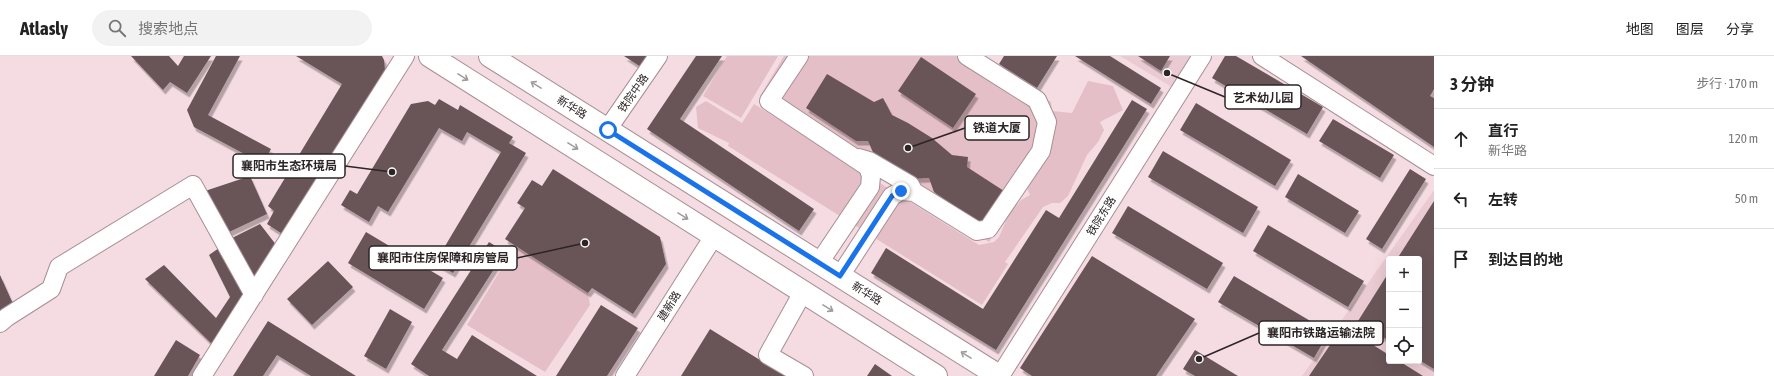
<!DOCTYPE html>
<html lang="zh">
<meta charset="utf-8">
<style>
:root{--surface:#fff;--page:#f2f2f2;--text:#222;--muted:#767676;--line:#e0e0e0}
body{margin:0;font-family:"Asap Condensed","Noto Sans SC",sans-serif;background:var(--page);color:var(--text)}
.controls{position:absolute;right:12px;bottom:12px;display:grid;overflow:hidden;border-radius:4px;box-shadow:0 4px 16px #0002}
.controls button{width:36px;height:36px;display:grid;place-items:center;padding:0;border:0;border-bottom:1px solid var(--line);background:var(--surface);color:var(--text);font:20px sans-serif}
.stop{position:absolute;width:12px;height:12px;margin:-9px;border:3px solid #1a73e8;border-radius:50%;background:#fff}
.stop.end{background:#1a73e8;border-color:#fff;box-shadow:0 1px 4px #0008}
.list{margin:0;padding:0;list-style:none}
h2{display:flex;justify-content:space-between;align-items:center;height:52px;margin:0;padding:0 16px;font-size:17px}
h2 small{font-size:13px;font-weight:400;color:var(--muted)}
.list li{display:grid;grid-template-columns:26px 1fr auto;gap:12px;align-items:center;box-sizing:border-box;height:60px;padding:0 16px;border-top:1px solid var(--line)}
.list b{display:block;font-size:15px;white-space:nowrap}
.list p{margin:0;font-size:13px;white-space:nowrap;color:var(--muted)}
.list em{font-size:13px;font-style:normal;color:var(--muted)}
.icon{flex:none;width:22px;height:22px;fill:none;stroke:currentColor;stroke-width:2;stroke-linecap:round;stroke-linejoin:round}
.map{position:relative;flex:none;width:1434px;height:320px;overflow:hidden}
header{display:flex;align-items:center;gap:24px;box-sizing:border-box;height:56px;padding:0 20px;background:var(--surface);border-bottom:1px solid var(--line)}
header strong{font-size:19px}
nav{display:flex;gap:22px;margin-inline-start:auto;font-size:14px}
.search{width:280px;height:36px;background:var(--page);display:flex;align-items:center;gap:10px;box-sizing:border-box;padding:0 14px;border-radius:22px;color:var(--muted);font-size:15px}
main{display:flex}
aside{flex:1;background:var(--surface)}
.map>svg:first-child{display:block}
</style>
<header>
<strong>Atlasly</strong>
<div class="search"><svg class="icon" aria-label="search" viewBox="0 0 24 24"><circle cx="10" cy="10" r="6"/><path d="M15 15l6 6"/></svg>搜索地点</div>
<nav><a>地图</a><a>图层</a><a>分享</a></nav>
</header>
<main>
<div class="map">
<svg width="1434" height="320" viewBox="0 0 1434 320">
<defs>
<filter id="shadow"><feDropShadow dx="2.5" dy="4.5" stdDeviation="0" flood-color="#0004"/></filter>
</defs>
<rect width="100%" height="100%" fill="#f5dce2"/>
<!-- built -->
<path fill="#ebcbd3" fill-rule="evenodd" d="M 1120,0 L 1197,0 L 1175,33 Z
M 1434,134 L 1434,320 L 1302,320 ZM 1389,203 L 1419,203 L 1419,305 L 1389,305 Z"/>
<!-- green -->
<path fill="#e4bfc7" d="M 727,0 L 778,0 L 741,62 L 703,40 Z
M 784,0 L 978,0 L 1051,46 L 1052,55 L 1072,57 L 1088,25 L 1113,30 L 1123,54 L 1100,66 L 1104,74 L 1098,86 L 1087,99 L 1068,140 L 1060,147 L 1052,147 L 1043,151 L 1005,206 L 1008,208 L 982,249 L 728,90 L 729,87 L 698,72 L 696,51 L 706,45 L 742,67 L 754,48 L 979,189 L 994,186 L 999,181 L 1008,160 L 1021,144 L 1030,139 L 1026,130 L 989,186 L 760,40 Z
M 515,190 L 588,237 L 590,249 L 545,316 L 467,269 Z"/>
<!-- building -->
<path fill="#695559" filter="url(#shadow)" d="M 131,0 L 169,0 L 178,10 L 184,0 L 211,0 L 187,37 L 170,26 L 163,34 Z
M 216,0 L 240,0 L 208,59 L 271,93 L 263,108 L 194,71 L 187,54 Z
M 296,0 L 382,0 L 384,4 L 385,14 L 383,23 L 284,179 L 267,168 L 274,155 L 268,150 L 342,28 Z
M 624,0 L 649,0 L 641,11 Z
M 696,0 L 722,0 L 680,63 L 814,153 L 799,175 L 647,73 Z
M 1004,0 L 1057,0 L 1037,32 L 999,8 Z
M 1075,0 L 1110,0 L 1161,32 L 1151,48 Z
M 1138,0 L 1170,0 L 1161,15 Z
M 1225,0 L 1236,0 L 1323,51 L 1307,78 L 1212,22 Z
M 1301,0 L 1434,0 L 1434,33 L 1430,40 L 1434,42 L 1434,91 Z
M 921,1 L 976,38 L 953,72 L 898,35 Z
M 827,18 L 874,46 L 883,42 L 892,59 L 908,67 L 932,82 L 952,99 L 968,101 L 967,111 L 1004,135 L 983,169 L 934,136 L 929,122 L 908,123 L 876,103 L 868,85 L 856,85 L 806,52 Z
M 439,43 L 458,54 L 460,49 L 513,81 L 509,87 L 526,97 L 453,217 L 435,207 L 501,96 L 467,76 L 462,85 L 439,72 L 388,156 L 378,150 L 369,166 L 341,149 L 350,134 L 357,138 L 411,48 L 428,45 L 435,49 Z
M 1132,44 L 1147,53 L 996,294 L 871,217 L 886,192 L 983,253 L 1046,154 L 1059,162 Z
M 1196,47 L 1291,104 L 1275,130 L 1180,74 Z
M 1333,63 L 1394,99 L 1380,122 L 1319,85 Z
M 1163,95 L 1258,151 L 1243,177 L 1148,121 Z
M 553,113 L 660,181 L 666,208 L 633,258 L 592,232 L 588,237 L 505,183 L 525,152 L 517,147 L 532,124 L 542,130 Z
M 1410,113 L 1426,123 L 1382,193 L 1366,183 Z
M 1298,118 L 1359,155 L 1345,177 L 1285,141 Z
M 250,120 L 267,158 L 227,177 L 205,135 Z
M 1434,145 L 1434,313 L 1419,304 L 1419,203 L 1397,203 Z
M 1128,150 L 1223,207 L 1207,233 L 1112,177 Z
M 260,168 L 277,190 L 255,228 L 232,182 Z
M 1268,169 L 1364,225 L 1348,251 L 1253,195 Z
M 366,176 L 443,222 L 424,253 L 348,207 Z
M 489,186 L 505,196 L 442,294 L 457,303 L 472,279 L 537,320 L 429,320 L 411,308 Z
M 219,192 L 245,242 L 214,290 L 145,223 L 164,209 L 216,262 L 230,241 L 209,199 Z
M 1092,200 L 1195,263 L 1156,320 L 1032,320 L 1020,312 Z
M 328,205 L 353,231 L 312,269 L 287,243 Z
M 1389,216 L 1389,285 L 1358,265 Z
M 0,219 L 14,250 L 0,258 Z
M 1234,220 L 1329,276 L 1314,302 L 1218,246 Z
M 601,249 L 638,272 L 607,320 L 556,320 Z
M 390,253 L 412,266 L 386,313 L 364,300 Z
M 268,265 L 356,320 L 311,320 L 277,299 L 263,320 L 233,320 Z
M 1343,270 L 1389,299 L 1389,305 L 1399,305 L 1423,320 L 1309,320 Z
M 710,273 L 786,320 L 681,320 Z
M 176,284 L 200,299 L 188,320 L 154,320 Z
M 1195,294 L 1238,320 L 1195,320 L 1183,313 Z
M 875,308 L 892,320 L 867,320 Z"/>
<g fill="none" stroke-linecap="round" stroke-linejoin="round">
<defs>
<path id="minor" d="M 799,0 L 769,45 L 868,111 L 871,120 L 870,131 L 819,207
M 1262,0 L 1434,110
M 607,74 L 658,0
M 859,102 L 869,105 L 910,129 L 914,136
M 840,220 L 892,140 L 901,135 L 914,136 L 977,175 L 988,173 L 1041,95 L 1047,66 L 1037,44 L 967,0
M 803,236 L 768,299 L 804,320
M 0,267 L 7,261 L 51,233 L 59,211 L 193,129 L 254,239
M 202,320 L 405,0
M 625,320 L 714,180
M 1000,320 L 1202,0"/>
<path id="major" d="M 430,0 L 936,320
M 490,0 L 999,320"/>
</defs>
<!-- minor casing -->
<use href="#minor" stroke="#a68f94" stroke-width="20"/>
<!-- major casing -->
<use href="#major" stroke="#a68f94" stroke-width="24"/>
<!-- minor -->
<use href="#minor" stroke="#fff" stroke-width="18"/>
<!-- major -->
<use href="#major" stroke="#fff" stroke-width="22"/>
</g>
<!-- one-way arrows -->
<defs><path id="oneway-shaft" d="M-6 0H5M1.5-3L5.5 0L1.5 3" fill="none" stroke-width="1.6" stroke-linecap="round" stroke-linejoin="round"/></defs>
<g stroke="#a09c9d">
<use href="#oneway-shaft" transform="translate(463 21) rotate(32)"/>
<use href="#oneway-shaft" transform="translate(536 29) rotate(-148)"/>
<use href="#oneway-shaft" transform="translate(573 90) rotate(32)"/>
<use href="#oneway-shaft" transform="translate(683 160) rotate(32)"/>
<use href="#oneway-shaft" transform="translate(828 252) rotate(32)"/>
<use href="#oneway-shaft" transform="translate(966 299) rotate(-148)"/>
</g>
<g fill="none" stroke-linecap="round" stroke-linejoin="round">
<!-- route -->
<path stroke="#1a73e8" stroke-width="5" d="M 608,74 L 840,220 L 892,140 L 901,135"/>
</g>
<g text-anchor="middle" stroke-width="4" stroke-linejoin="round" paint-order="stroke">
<!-- street labels -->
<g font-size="11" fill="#2d2426" stroke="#fff">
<text transform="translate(633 37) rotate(-55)" y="4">铁院中路</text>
<text transform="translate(572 51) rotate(32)" y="4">新华路</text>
<text transform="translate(1101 160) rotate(-58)" y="4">铁院东路</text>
<text transform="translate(867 237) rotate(32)" y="4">新华路</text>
<text transform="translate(669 250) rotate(-58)" y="4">建新路</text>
</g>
</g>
<!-- callouts -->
<path fill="none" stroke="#2d2426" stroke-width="1.5" d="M1167 17L1225 41M908 92L965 72M392 116L345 110M585 187L517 202M1199 303L1259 277"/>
<g fill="#2d2426" stroke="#fff" stroke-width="1.5">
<circle cx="1167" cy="17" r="4"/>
<circle cx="908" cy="92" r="4"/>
<circle cx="392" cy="116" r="4"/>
<circle cx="585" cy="187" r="4"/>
<circle cx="1199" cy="303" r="4"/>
</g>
<g fill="#fff" stroke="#2d2426" stroke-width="1.5">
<rect x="1225" y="29" width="76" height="24" rx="4"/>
<rect x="965" y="60" width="64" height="24" rx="4"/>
<rect x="233" y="98" width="112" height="24" rx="4"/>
<rect x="369" y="190" width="148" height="24" rx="4"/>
<rect x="1259" y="265" width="124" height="24" rx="4"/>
</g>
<g font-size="12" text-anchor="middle" font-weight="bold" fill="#2d2426">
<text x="1263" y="46">艺术幼儿园</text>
<text x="997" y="76">铁道大厦</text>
<text x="289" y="114">襄阳市生态环境局</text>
<text x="443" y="206">襄阳市住房保障和房管局</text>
<text x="1321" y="281">襄阳市铁路运输法院</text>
</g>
</svg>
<div class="controls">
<button>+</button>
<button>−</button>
<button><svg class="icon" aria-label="locate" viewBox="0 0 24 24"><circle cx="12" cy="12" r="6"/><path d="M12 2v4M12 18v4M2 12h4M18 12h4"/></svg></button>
</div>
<div class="stop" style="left:608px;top:74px"></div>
<div class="stop end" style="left:901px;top:135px"></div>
</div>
<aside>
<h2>3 分钟<small>步行 · 170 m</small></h2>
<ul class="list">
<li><svg class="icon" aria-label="ahead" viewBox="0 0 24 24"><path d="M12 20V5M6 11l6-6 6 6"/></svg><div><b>直行</b><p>新华路</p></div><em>120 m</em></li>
<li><svg class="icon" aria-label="left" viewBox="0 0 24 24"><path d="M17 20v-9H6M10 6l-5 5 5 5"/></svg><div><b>左转</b></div><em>50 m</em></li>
<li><svg class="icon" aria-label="arrive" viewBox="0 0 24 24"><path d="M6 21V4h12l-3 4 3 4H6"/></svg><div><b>到达目的地</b></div></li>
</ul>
</aside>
</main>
